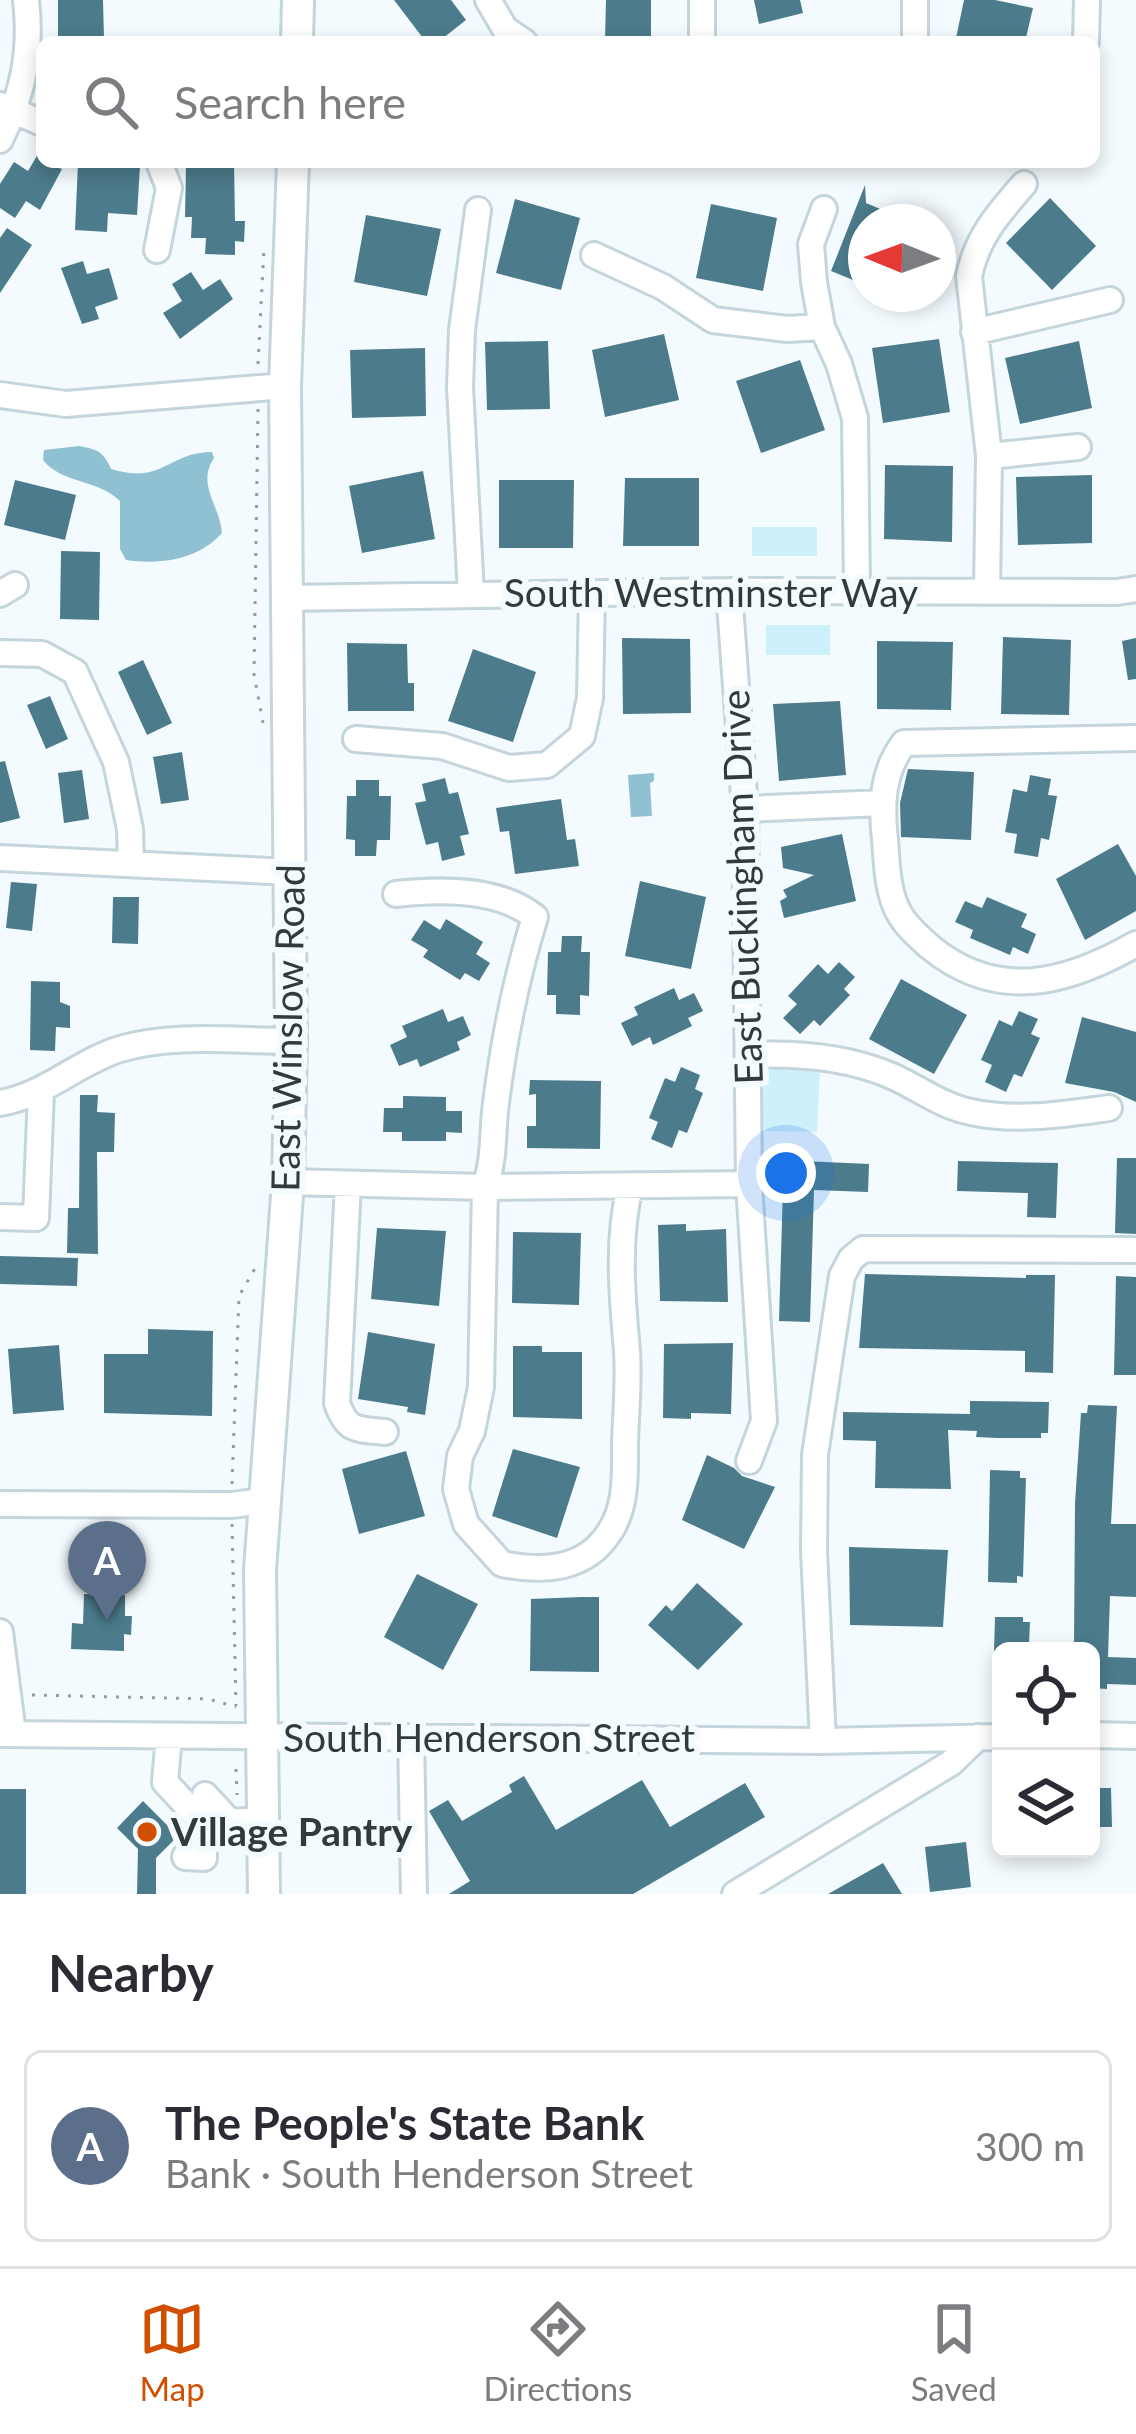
<!DOCTYPE html>
<meta charset="utf-8">
<style>
:root{--surface:#fff;--page:#f2f2f3;--text:#2b2b33;--muted:#7c7c81;--line:#e1e1e2;--accent:#d24f00}
body{margin:0;font-family:Lato,sans-serif;background:var(--page);color:var(--text)}
.controls{position:absolute;right:36px;bottom:36px;display:grid;overflow:hidden;border-radius:18px;box-shadow:0 6px 18px #0003}
.controls button{width:108px;height:108px;display:grid;place-items:center;padding:0;border:0;border-bottom:3px solid var(--line);background:var(--surface);color:var(--text);font:60px sans-serif}
.compass{position:absolute;left:848px;top:204px;width:108px;height:108px;border-radius:50%;background:var(--surface);box-shadow:0 6px 18px #0003;rotate:271deg}
.you{position:absolute;left:786px;top:1173px;width:42px;height:42px;margin:-30px;border:9px solid #fff;border-radius:50%;background:#1a73e8;box-shadow:0 0 0 18px #1a73e833}
.badge{display:grid;place-items:center;width:78px;height:78px;border-radius:50%;background:var(--accent);color:#fff;font-size:39px;font-weight:700}
.pin{position:absolute;translate:-50% -99px;filter:drop-shadow(0 3px 6px #0008)}
.pin::after{content:'';position:absolute;top:63px;width:42px;height:36px;background:inherit;clip-path:polygon(0 0,100% 0,50% 100%)}
.list{margin:0;padding:0;list-style:none}
h2{display:flex;justify-content:space-between;align-items:center;height:156px;margin:0;padding:0 48px;font-size:51px}
h2 small{font-size:39px;font-weight:400;color:var(--muted)}
.list li{display:grid;grid-template-columns:78px 1fr auto;gap:36px;align-items:center;box-sizing:border-box;height:192px;margin:0 24px 24px;padding:0 24px;border:3px solid var(--line);border-radius:18px}
.list b{display:block;font-size:45px;white-space:nowrap}
.list p{margin:0;font-size:39px;white-space:nowrap;color:var(--muted)}
.list em{font-size:39px;font-style:normal;color:var(--muted)}
.icon{flex:none;width:66px;height:66px;fill:none;stroke:currentColor;stroke-width:2;stroke-linecap:round;stroke-linejoin:round}
.map{position:relative;flex:none;width:1136px;height:1894px;overflow:hidden}
.search{position:absolute;background:var(--surface);box-shadow:0 6px 18px #0003;left:36px;right:36px;top:36px;height:132px;display:flex;align-items:center;gap:30px;box-sizing:border-box;padding:0 42px;border-radius:18px;color:var(--muted);font-size:45px}
.sheet{height:372px;background:var(--surface)}
nav{display:flex;justify-content:space-around;align-items:center;box-sizing:border-box;height:168px;border-top:3px solid var(--line);background:var(--surface);font-size:33px;color:var(--muted)}
nav a{display:grid;justify-items:center;gap:6px}
nav .on{color:var(--accent)}
.map>svg:first-child{display:block}
</style>
<div class="map">
<svg width="1136" height="1894" viewBox="0 0 1136 1894">
<rect width="100%" height="100%" fill="#f4fbfe"/>
<!-- green -->
<path fill="#ceeffc" d="M 752,527 L 817,527 L 817,556 L 752,556 Z
M 766,625 L 830,625 L 830,655 L 766,655 Z
M 791,1066 L 820,1068 L 817,1132 L 764,1131 L 760,1073 L 766,1067 Z"/>
<!-- water -->
<path fill="#90c1d3" d="M 79,446 C 97,449 104,452 111,469 C 163,485 168,452 212,452 L 214,458 C 196,485 220,505 222,533 C 198,560 160,565 126,560 L 120,549 L 120,501 C 98,479 62,484 43,460 L 44,450 Z
M 654,773 L 654,781 L 650,783 L 652,816 L 631,817 L 628,775 Z"/>
<!-- building -->
<path fill="#4c7b8b" d="M 58,0 L 103,0 L 104,38 L 58,38 Z
M 394,0 L 451,0 L 466,20 L 438,42 L 426,42 Z
M 606,0 L 651,0 L 651,42 L 605,41 Z
M 754,0 L 800,0 L 803,13 L 759,24 Z
M 964,0 L 995,0 L 1033,8 L 1025,42 L 977,42 L 956,38 Z
M 38,154 L 42,162 L 62,169 L 40,210 L 26,201 L 15,218 L 0,208 L 0,184 L 14,162 L 28,171 Z
M 189,162 L 234,162 L 235,221 L 245,221 L 244,242 L 235,241 L 235,255 L 205,254 L 206,238 L 191,238 L 192,217 L 185,217 L 186,167 Z
M 78,163 L 140,166 L 137,215 L 108,213 L 107,232 L 75,230 Z
M 865,185 L 866,203 L 885,211 L 880,222 L 866,222 L 866,265 L 860,263 L 853,280 L 831,271 Z
M 1050,198 L 1096,246 L 1052,290 L 1006,243 Z
M 515,199 L 580,218 L 561,290 L 496,273 Z
M 711,204 L 777,218 L 763,291 L 696,278 Z
M 366,215 L 441,229 L 427,296 L 354,282 Z
M 7,228 L 32,245 L 0,293 L 0,238 Z
M 83,261 L 87,274 L 109,268 L 118,299 L 95,307 L 99,319 L 82,324 L 61,268 Z
M 191,272 L 203,290 L 220,279 L 233,299 L 180,339 L 163,313 L 182,301 L 172,284 Z
M 664,334 L 679,400 L 605,417 L 592,350 Z
M 939,339 L 950,412 L 883,423 L 872,348 Z
M 548,341 L 550,409 L 487,410 L 485,342 Z
M 1079,341 L 1092,408 L 1020,424 L 1005,358 Z
M 425,348 L 426,416 L 352,418 L 350,350 Z
M 800,360 L 825,430 L 761,453 L 736,381 Z
M 885,465 L 953,466 L 952,542 L 884,539 Z
M 423,471 L 435,539 L 362,553 L 349,486 Z
M 1092,475 L 1092,543 L 1018,545 L 1016,477 Z
M 625,478 L 699,478 L 699,546 L 623,546 Z
M 15,480 L 76,495 L 65,540 L 4,525 Z
M 499,480 L 574,480 L 573,548 L 499,548 Z
M 61,551 L 100,552 L 99,620 L 60,619 Z
M 1003,637 L 1071,640 L 1069,715 L 1001,714 Z
M 622,638 L 690,639 L 691,713 L 623,714 Z
M 1136,638 L 1136,679 L 1128,680 L 1122,641 Z
M 877,641 L 953,642 L 951,710 L 877,709 Z
M 347,643 L 407,644 L 408,683 L 414,683 L 414,711 L 348,711 Z
M 473,649 L 536,672 L 513,742 L 448,721 Z
M 143,660 L 172,723 L 147,735 L 118,672 Z
M 50,696 L 68,739 L 46,749 L 27,705 Z
M 840,701 L 846,775 L 779,781 L 773,704 Z
M 182,752 L 189,800 L 161,804 L 153,757 Z
M 5,761 L 20,818 L 0,823 L 0,762 Z
M 908,769 L 974,772 L 971,840 L 901,837 L 900,803 Z
M 82,770 L 89,819 L 64,823 L 58,773 Z
M 1030,775 L 1051,779 L 1048,795 L 1057,796 L 1049,840 L 1041,838 L 1038,857 L 1014,853 L 1017,834 L 1005,832 L 1013,789 L 1027,792 Z
M 445,778 L 449,794 L 458,792 L 469,834 L 460,836 L 465,855 L 442,861 L 438,842 L 426,845 L 415,803 L 426,801 L 422,784 Z
M 356,780 L 379,780 L 379,796 L 391,796 L 390,840 L 377,840 L 376,856 L 355,856 L 355,840 L 346,839 L 347,796 L 356,796 Z
M 561,799 L 567,840 L 575,839 L 579,866 L 515,874 L 509,831 L 500,832 L 496,808 Z
M 842,834 L 856,901 L 784,918 L 780,901 L 787,897 L 783,890 L 814,875 L 783,868 L 781,847 Z
M 1118,844 L 1136,876 L 1136,911 L 1085,940 L 1056,879 Z
M 640,881 L 706,897 L 691,969 L 625,956 Z
M 11,882 L 37,884 L 32,931 L 6,928 Z
M 113,897 L 139,897 L 138,944 L 112,943 Z
M 987,897 L 1027,914 L 1021,927 L 1036,934 L 1028,954 L 1013,947 L 1010,955 L 970,938 L 973,930 L 955,922 L 965,901 L 982,908 Z
M 446,919 L 483,942 L 476,954 L 490,963 L 479,981 L 465,973 L 460,980 L 423,957 L 428,950 L 411,940 L 424,920 L 440,930 Z
M 562,936 L 582,936 L 581,952 L 590,952 L 589,996 L 580,995 L 580,1015 L 556,1014 L 556,995 L 547,995 L 548,952 L 561,952 Z
M 839,962 L 855,977 L 844,989 L 850,995 L 820,1026 L 814,1020 L 800,1034 L 783,1018 L 797,1004 L 788,996 L 818,964 L 828,974 Z
M 901,979 L 967,1015 L 934,1074 L 869,1039 Z
M 31,981 L 60,982 L 60,1002 L 70,1006 L 70,1028 L 56,1027 L 55,1051 L 30,1050 Z
M 674,988 L 679,1000 L 694,993 L 703,1011 L 688,1018 L 692,1026 L 653,1045 L 650,1037 L 632,1046 L 621,1023 L 638,1015 L 634,1007 Z
M 443,1009 L 448,1022 L 463,1016 L 471,1035 L 457,1042 L 460,1050 L 420,1067 L 417,1059 L 399,1066 L 390,1045 L 407,1037 L 402,1026 Z
M 1019,1011 L 1038,1019 L 1031,1034 L 1040,1038 L 1022,1077 L 1014,1074 L 1006,1092 L 985,1082 L 992,1065 L 981,1060 L 999,1020 L 1012,1026 Z
M 1082,1017 L 1136,1032 L 1136,1102 L 1114,1092 L 1065,1083 Z
M 681,1067 L 700,1075 L 695,1089 L 703,1093 L 687,1133 L 679,1130 L 672,1148 L 651,1139 L 658,1122 L 649,1118 L 665,1078 L 675,1082 Z
M 530,1080 L 601,1081 L 600,1149 L 527,1148 L 527,1126 L 536,1126 L 536,1094 L 529,1095 Z
M 80,1095 L 98,1095 L 97,1112 L 115,1113 L 114,1152 L 97,1152 L 98,1254 L 67,1253 L 68,1208 L 79,1208 Z
M 403,1096 L 446,1097 L 446,1111 L 462,1111 L 462,1133 L 446,1132 L 446,1141 L 402,1141 L 402,1132 L 383,1132 L 384,1108 L 403,1108 Z
M 1117,1158 L 1136,1158 L 1136,1234 L 1115,1233 Z
M 780,1160 L 869,1164 L 868,1192 L 814,1190 L 810,1322 L 779,1321 L 783,1188 L 779,1188 Z
M 958,1161 L 1058,1163 L 1056,1218 L 1027,1217 L 1028,1193 L 957,1191 Z
M 686,1224 L 686,1231 L 726,1229 L 728,1302 L 660,1301 L 658,1225 Z
M 377,1228 L 446,1231 L 439,1306 L 371,1299 Z
M 513,1232 L 581,1233 L 579,1305 L 512,1303 Z
M 0,1256 L 78,1258 L 77,1286 L 0,1284 Z
M 865,1274 L 1026,1278 L 1026,1275 L 1055,1275 L 1053,1373 L 1025,1372 L 1025,1351 L 859,1348 Z
M 1116,1276 L 1136,1277 L 1136,1375 L 1114,1375 Z
M 148,1329 L 213,1331 L 212,1416 L 104,1413 L 104,1354 L 148,1354 Z
M 368,1332 L 435,1344 L 425,1415 L 407,1412 L 408,1407 L 358,1399 Z
M 733,1343 L 731,1414 L 691,1413 L 691,1419 L 663,1418 L 664,1344 Z
M 59,1345 L 64,1410 L 13,1414 L 8,1349 Z
M 513,1346 L 542,1346 L 542,1352 L 582,1352 L 582,1419 L 513,1417 Z
M 970,1401 L 1049,1402 L 1048,1433 L 1041,1433 L 1041,1438 L 998,1438 L 976,1437 L 977,1431 L 948,1430 L 951,1489 L 875,1488 L 876,1441 L 843,1440 L 843,1412 L 970,1414 Z
M 1088,1405 L 1117,1406 L 1111,1524 L 1136,1524 L 1136,1597 L 1110,1596 L 1108,1657 L 1136,1658 L 1136,1685 L 1107,1684 L 1107,1689 L 1091,1688 L 1091,1651 L 1074,1647 L 1075,1503 L 1081,1413 L 1087,1413 Z
M 513,1449 L 580,1467 L 557,1538 L 492,1516 Z
M 406,1451 L 425,1516 L 359,1534 L 342,1469 Z
M 707,1455 L 734,1468 L 742,1476 L 775,1487 L 744,1549 L 682,1520 Z
M 990,1470 L 1020,1471 L 1020,1478 L 1026,1478 L 1023,1577 L 1017,1576 L 1017,1583 L 988,1582 Z
M 849,1547 L 948,1550 L 943,1627 L 850,1625 Z
M 417,1574 L 478,1604 L 443,1670 L 384,1637 Z
M 697,1583 L 743,1624 L 698,1670 L 648,1625 L 666,1605 L 672,1611 Z
M 84,1594 L 125,1595 L 125,1616 L 132,1616 L 131,1635 L 124,1634 L 124,1651 L 71,1649 L 72,1623 L 83,1624 Z
M 582,1597 L 599,1597 L 599,1672 L 530,1671 L 531,1599 Z
M 995,1617 L 1023,1617 L 1023,1622 L 1030,1622 L 1029,1644 L 1022,1644 L 1022,1651 L 994,1651 Z
M 524,1776 L 556,1830 L 642,1780 L 670,1827 L 745,1783 L 765,1817 L 633,1894 L 449,1894 L 470,1881 L 429,1811 L 448,1800 L 462,1821 L 512,1792 L 509,1785 Z
M 1091,1788 L 1111,1788 L 1112,1827 L 1091,1827 Z
M 0,1789 L 26,1789 L 26,1894 L 0,1894 Z
M 143,1801 L 178,1836 L 156,1858 L 156,1894 L 137,1894 L 138,1849 L 117,1828 Z
M 966,1842 L 971,1887 L 930,1892 L 925,1847 Z
M 883,1863 L 902,1894 L 828,1894 Z"/>
<g fill="none" stroke-linecap="round" stroke-linejoin="round">
<defs>
<path id="minor" d="M 488,0 L 505,29 L 524,42
M 702,42 L 702,0
M 915,42 L 915,0
M 1086,42 L 1087,0
M 0,105 L 42,123
M 0,140 C 23,94 32,52 26,0
M 824,209 L 811,244 L 814,282 L 822,327 L 839,364 L 855,418 L 857,591
M 157,250 L 169,188 L 159,162
M 594,255 L 663,287 L 713,320 L 787,329 L 822,327
M 974,332 L 1110,300
M 0,395 L 66,404 L 285,386
M 989,456 L 1078,447
M 729,591 L 745,809 L 749,1184 L 764,1421 L 749,1461
M 987,591 L 989,456 L 969,276 C 977,237 998,214 1024,184
M 0,594 L 15,585
M 471,594 L 460,387 L 462,330 L 478,210
M 286,598 L 729,591 L 1117,592 L 1136,589
M 0,653 L 42,654 L 75,672 L 116,762 L 130,829 L 131,864
M 1136,738 L 904,743 C 882,772 881,805 885,840 C 887,863 887,892 899,913 C 906,926 919,937 930,947 C 997,1002 1066,984 1136,944
M 356,739 L 442,746 L 509,768 L 547,765 L 582,736 L 590,698 L 592,593
M 745,809 L 882,803
M 0,858 L 291,872
M 396,894 C 441,889 499,888 535,917 C 516,978 504,1039 496,1103 C 492,1133 495,1158 485,1187 L 481,1387 L 472,1431 L 460,1456 L 456,1489 L 466,1524 L 502,1564 C 542,1572 584,1571 609,1533 C 627,1507 625,1473 625,1443 C 626,1413 629,1381 627,1351 C 622,1296 617,1240 630,1186
M 749,1055 C 793,1053 845,1057 887,1074 C 915,1085 940,1106 971,1112 C 1016,1122 1064,1114 1109,1108
M 0,1103 C 46,1095 78,1062 120,1049 C 173,1033 236,1041 291,1041
M 288,1182 L 485,1187 L 749,1184
M 348,1184 L 337,1403 C 347,1432 357,1429 385,1432
M 0,1217 L 36,1218 L 41,1091
M 0,1504 L 232,1505 L 262,1501
M 0,1632 L 13,1734
M 0,1734 L 823,1741 L 1001,1737
M 1091,1735 L 1136,1736
M 169,1736 L 165,1782 L 203,1823 L 264,1820
M 411,1737 L 414,1894
M 823,1741 L 814,1551 L 815,1455 L 842,1276 L 851,1259 L 863,1249 L 1136,1250
M 205,1795 L 229,1821
M 185,1857 L 204,1858 L 203,1823
M 735,1894 L 951,1763 L 978,1737"/>
<path id="major" d="M 297,42 L 298,0
M 264,1894 L 260,1570 L 288,1182 L 291,1041 L 285,386 L 293,162"/>
</defs>
<!-- minor casing -->
<use href="#minor" stroke="#c4d5db" stroke-width="30"/>
<!-- major casing -->
<use href="#major" stroke="#c4d5db" stroke-width="36"/>
<!-- path -->
<path stroke="#959c9f" stroke-width="3" stroke-dasharray="3 9" stroke-linecap="butt" d="M 258,364 L 264,248
M 258,409 L 254,674 L 263,723
M 232,1484 L 239,1296 L 257,1265
M 232,1524 L 236,1706
M 32,1695 L 209,1699 L 236,1707
M 236,1769 L 237,1795"/>
<!-- minor -->
<use href="#minor" stroke="#fff" stroke-width="24"/>
<!-- major -->
<use href="#major" stroke="#fff" stroke-width="30"/>
</g>
<!-- markers -->
<circle fill="#d24f00" stroke="#f4fbfe" stroke-width="4.5" cx="147" cy="1832" r="12"/>
<g text-anchor="middle" stroke-width="12" stroke-linejoin="round" paint-order="stroke">
<!-- street labels -->
<g font-size="39" fill="#333a3c" stroke="#f4fbfe">
<text x="711" y="607">South Westminster Way</text>
<text transform="translate(742 887) rotate(-92)" y="14">East Buckingham Drive</text>
<text transform="translate(288 1028) rotate(-89)" y="14">East Winslow Road</text>
<text x="489" y="1752">South Henderson Street</text>
</g>
<!-- poi labels -->
<g font-size="39" font-weight="bold" fill="#333a3c" stroke="#f4fbfe" text-anchor="start">
<text x="171" y="1846">Village Pantry</text>
</g>
</g>
</svg>
<div class="controls">
<button><svg class="icon" aria-label="locate" viewBox="0 0 24 24"><circle cx="12" cy="12" r="6"/><path d="M12 2v4M12 18v4M2 12h4M18 12h4"/></svg></button>
<button><svg class="icon" aria-label="layers" viewBox="0 0 24 24"><path d="M12 4l9 5-9 5-9-5zM3 14l9 5 9-5"/></svg></button>
</div>
<svg class="compass" viewBox="-18 -18 36 36"><path d="M0-13l5 13h-10z" fill="#e53935"/><path d="M0 13l5-13h-10z" fill="#7c7c81"/></svg>
<div class="you"></div>
<div class="pin badge" style="left:107px;top:1620px;background:#5c6f8a">A</div>
<div class="search"><svg class="icon" aria-label="search" viewBox="0 0 24 24"><circle cx="10" cy="10" r="6"/><path d="M15 15l6 6"/></svg>Search here</div>
</div>
<section class="sheet">
<h2>Nearby<small></small></h2>
<ul class="list">
<li><span class="badge" style="background:#5c6f8a">A</span><div><b>The People's State Bank</b><p>Bank · South Henderson Street</p></div><em>300 m</em></li>
</ul>
</section>
<nav>
<a class="on"><svg class="icon" aria-label="map" viewBox="0 0 24 24"><path d="M3 6l6-2 6 2 6-2v14l-6 2-6-2-6 2zM9 4v14M15 6v14"/></svg>Map</a>
<a><svg class="icon" aria-label="directions" viewBox="0 0 24 24"><path d="M12 3l9 9-9 9-9-9zM9 14v-3h6M13 9l2 2-2 2"/></svg>Directions</a>
<a><svg class="icon" aria-label="saved" viewBox="0 0 24 24"><path d="M7 4h10v16l-5-4-5 4z"/></svg>Saved</a>
</nav>
